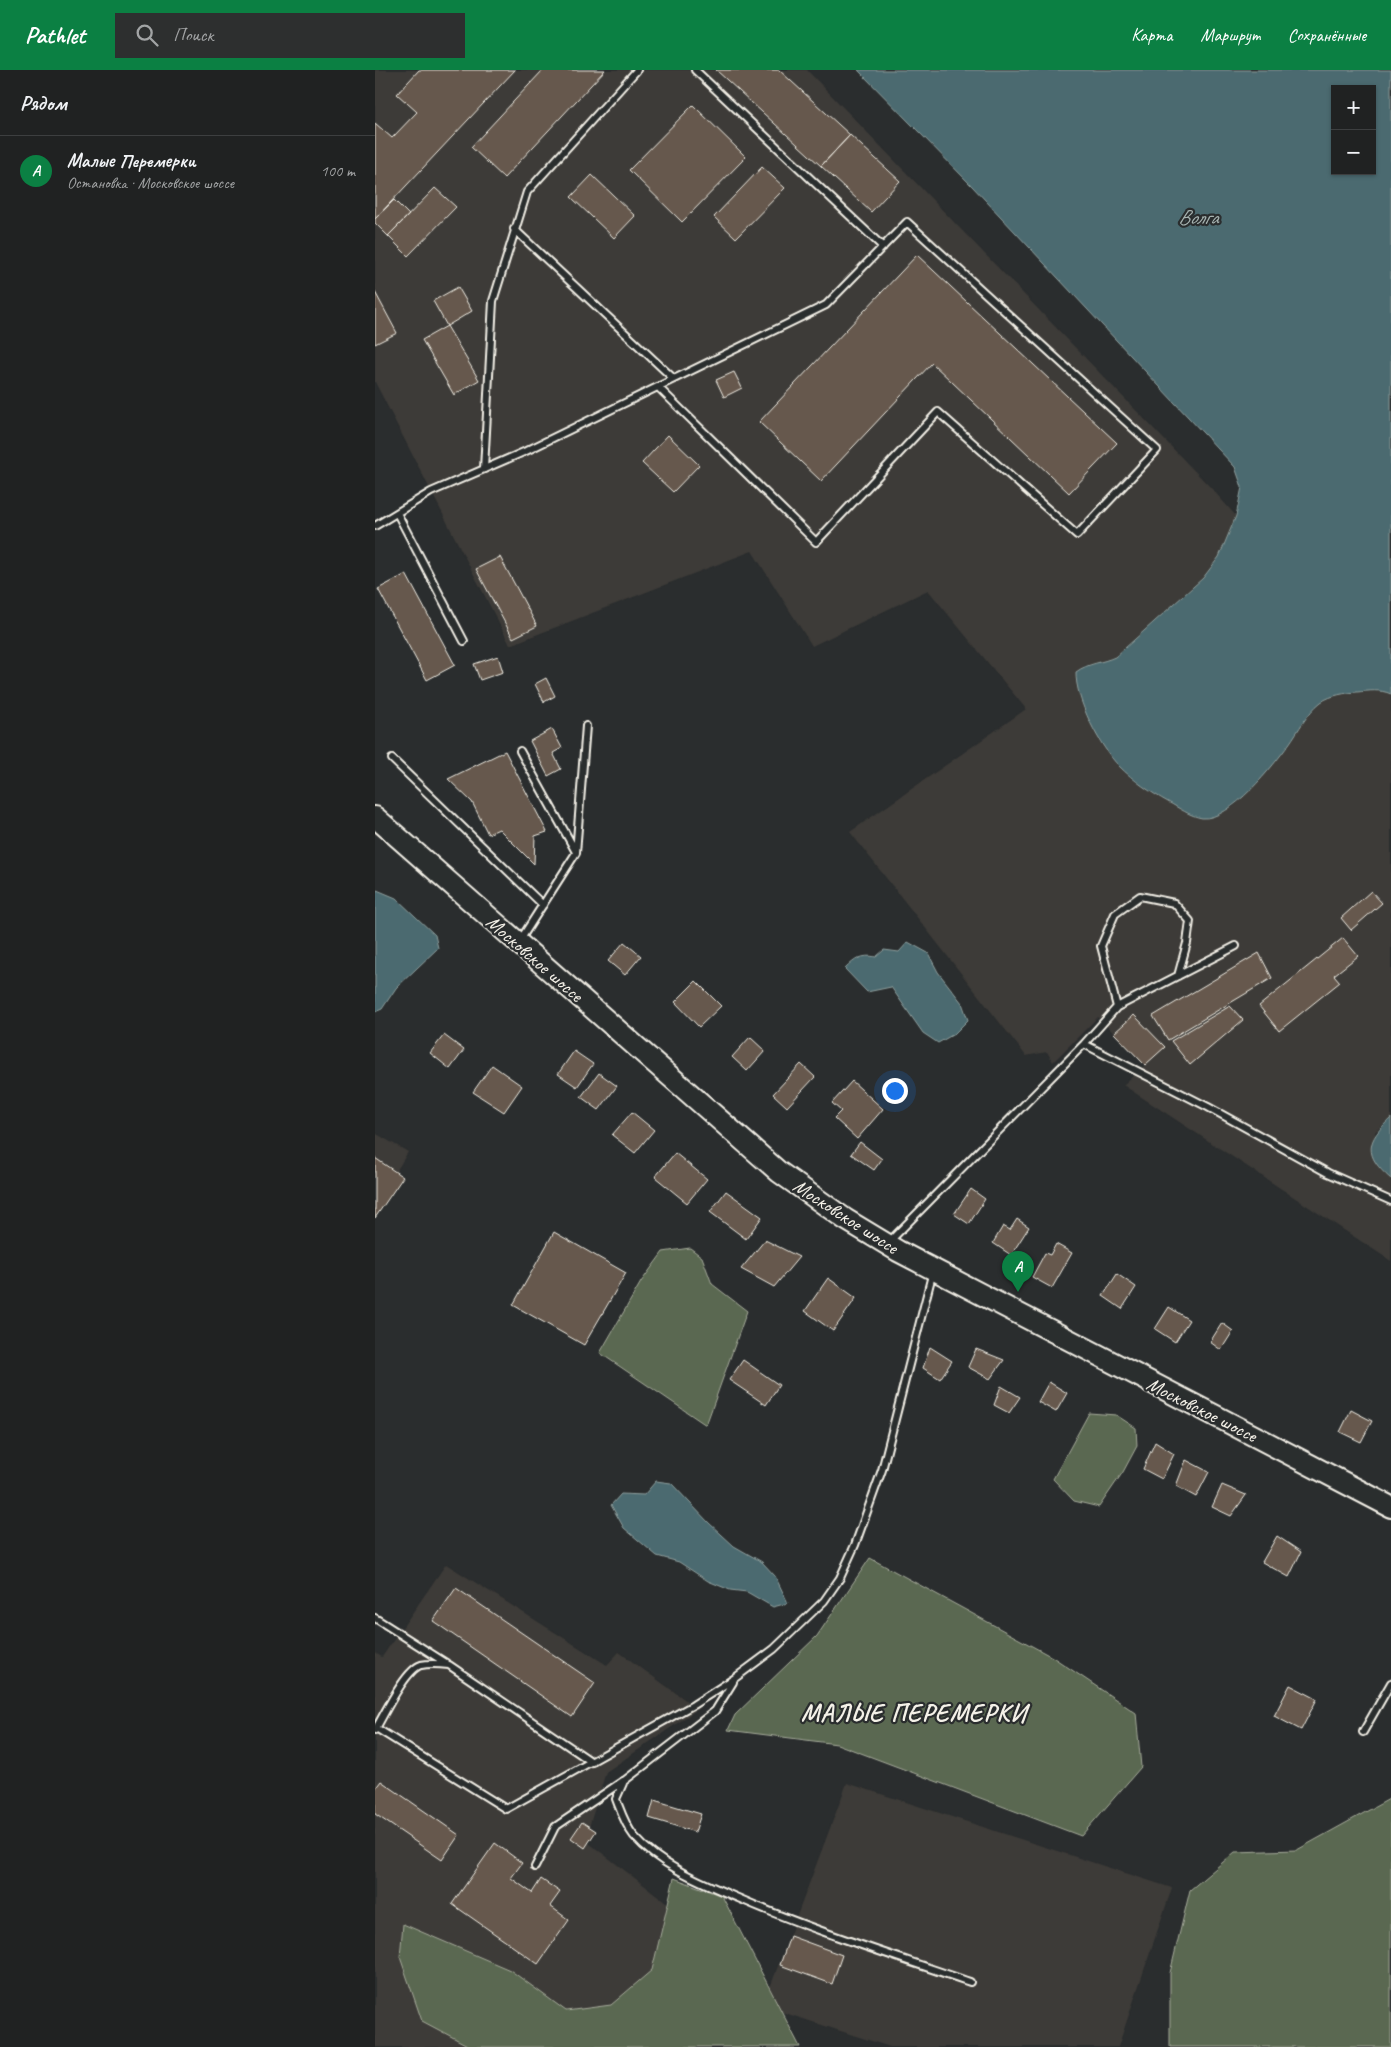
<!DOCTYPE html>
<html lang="ru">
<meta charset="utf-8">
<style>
:root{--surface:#202222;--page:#2d2f2f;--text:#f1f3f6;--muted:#a2a4a5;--line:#3d3f40;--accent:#0b8043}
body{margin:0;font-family:Caveat,sans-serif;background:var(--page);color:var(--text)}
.controls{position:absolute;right:15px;top:15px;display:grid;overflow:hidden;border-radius:0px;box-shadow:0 1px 4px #0004}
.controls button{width:45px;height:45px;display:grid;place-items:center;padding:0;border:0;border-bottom:1px solid var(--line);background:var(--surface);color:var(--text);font:25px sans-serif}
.you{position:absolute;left:519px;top:1020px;width:18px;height:18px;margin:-12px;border:4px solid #fff;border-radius:50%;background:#1a73e8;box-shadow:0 0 0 8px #1a73e833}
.badge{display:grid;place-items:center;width:32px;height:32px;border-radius:50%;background:var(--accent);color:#fff;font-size:16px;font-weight:700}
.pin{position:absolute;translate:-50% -41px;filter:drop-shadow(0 1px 2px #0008)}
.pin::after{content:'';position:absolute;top:26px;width:18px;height:15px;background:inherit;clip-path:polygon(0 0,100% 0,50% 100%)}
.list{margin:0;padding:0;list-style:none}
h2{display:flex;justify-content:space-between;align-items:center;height:65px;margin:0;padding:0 20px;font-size:21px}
h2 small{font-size:16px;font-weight:400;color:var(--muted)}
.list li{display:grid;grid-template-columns:32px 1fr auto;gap:15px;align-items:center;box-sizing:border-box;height:70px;padding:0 20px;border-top:1px solid var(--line)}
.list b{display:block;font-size:19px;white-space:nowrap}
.list p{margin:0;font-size:16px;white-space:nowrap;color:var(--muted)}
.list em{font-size:16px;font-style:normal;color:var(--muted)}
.icon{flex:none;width:28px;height:28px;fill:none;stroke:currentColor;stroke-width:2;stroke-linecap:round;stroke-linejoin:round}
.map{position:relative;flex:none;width:1016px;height:1977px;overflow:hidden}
header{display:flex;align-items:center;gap:30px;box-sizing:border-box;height:70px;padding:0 25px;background:var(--accent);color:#fff}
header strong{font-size:24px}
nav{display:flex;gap:28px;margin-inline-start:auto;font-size:18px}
.search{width:350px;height:45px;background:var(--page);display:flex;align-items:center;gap:12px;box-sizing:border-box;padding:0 18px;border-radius:0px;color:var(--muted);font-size:19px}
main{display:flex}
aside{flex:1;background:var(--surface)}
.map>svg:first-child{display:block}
</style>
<header>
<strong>Pathlet</strong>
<div class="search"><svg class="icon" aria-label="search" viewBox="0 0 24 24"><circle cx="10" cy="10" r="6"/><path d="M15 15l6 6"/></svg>Поиск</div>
<nav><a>Карта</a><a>Маршрут</a><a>Сохранённые</a></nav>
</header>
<main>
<aside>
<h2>Рядом<small></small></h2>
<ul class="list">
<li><span class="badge">A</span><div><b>Малые Перемерки</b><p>Остановка · Московское шоссе</p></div><em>100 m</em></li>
</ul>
</aside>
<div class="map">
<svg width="1016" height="1977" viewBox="0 0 1016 1977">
<rect width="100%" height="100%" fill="#2a2d2e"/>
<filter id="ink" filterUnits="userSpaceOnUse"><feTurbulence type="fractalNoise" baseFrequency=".02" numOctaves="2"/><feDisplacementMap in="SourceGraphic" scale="10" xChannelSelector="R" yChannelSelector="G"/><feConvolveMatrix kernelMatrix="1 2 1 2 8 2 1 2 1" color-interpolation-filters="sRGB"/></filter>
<g filter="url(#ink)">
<!-- built -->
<path fill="#3c3a37" d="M 0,0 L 432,0 L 838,420 L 861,446 L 844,487 L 828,508 L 740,587 L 729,592 L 709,596 L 704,625 L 736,688 L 757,709 L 814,744 L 858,737 L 914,675 L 929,650 L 946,632 L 957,626 L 976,622 L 1010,621 L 1016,624 L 1016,1048 L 1000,1062 L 1005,1099 L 1016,1109 L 1016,1191 L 748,1015 L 770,995 L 723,947 L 678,992 L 672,982 L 651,986 L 475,762 L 651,639 L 553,520 L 437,576 L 377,481 L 135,575 L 0,312 Z
M 0,1063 L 33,1082 L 0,1136 Z
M 71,1494 L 232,1595 L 244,1582 L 323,1639 L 231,1702 L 210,1770 L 329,1861 L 311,1977 L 0,1977 L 0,1583 L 7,1587 Z
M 472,1713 L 797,1818 L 743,1977 L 515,1977 L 388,1936 Z"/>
<!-- green -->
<path fill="#5a6851" stroke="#a7ac9c" d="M 315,1178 L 327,1187 L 337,1214 L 372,1241 L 331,1355 L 225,1283 L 266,1212 L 288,1182 Z
M 714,1343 L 741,1345 L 761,1358 L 762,1376 L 748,1402 L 724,1437 L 699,1431 L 678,1409 Z
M 495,1488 L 679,1588 L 761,1643 L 766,1697 L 706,1766 L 462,1674 L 353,1660 L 360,1645 L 442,1566 Z
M 1016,1728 L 1016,1977 L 795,1977 L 795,1903 L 815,1820 L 860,1782 L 922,1780 Z
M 299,1808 L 347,1826 L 425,1977 L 96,1977 L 47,1951 L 25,1887 L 28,1854 L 135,1900 L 191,1941 L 236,1935 L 277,1900 Z"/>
<!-- water -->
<path fill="#4c6a6f" stroke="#8fa09f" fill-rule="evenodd" d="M 483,0 L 1016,0 L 1016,624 C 1005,619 994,621 982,622 C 971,623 956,625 946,632 C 932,643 924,660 914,674 C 899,695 855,751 827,748 C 815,746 804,738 793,732 C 775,722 759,711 744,696 C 725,677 700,629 701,602 C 713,593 727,593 740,587 L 828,508 L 844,487 L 861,446 L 867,417 L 860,397 L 843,379 L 597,116 ZM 960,19 L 997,19 L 997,101 L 960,101 Z
M 2,820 L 21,828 L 60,865 L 63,878 L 21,918 L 7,939 L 0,942 L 0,825 Z
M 533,872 L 553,883 L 563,902 L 587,933 L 593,950 L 579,964 L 563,973 L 548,963 L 516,917 L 492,922 L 470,899 C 480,889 487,884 501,887 L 509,880 L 524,882 Z
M 1016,1048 L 1016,1109 C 988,1085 991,1071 1016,1048 Z
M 281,1411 L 296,1413 L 334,1453 L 359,1476 L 387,1492 L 400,1506 L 413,1533 L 398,1537 L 372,1522 L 355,1520 L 333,1511 L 304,1492 L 282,1486 L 249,1458 L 236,1435 L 246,1424 L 269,1425 Z"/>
<!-- building -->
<path fill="#66594d" stroke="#f4f1e8" d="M 44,0 L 140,0 L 0,149 L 0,53 L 17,68 L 42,42 L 22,24 Z
M 168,0 L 230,0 L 129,108 L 96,77 Z
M 341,0 L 404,0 L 475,65 L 446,96 Z
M 318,35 L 371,87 L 307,152 L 254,100 Z
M 475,65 L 525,111 L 496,142 L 446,96 Z
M 387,97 L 410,118 L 361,168 L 339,147 Z
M 217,105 L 260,146 L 239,168 L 196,127 Z
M 60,118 L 81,137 L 33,186 L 13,166 Z
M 19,130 L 34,145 L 13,166 L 0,153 L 0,149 Z
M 542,185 L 742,373 L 694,423 L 557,293 L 446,411 L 384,352 Z
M 83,217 L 97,241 L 72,256 L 58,231 Z
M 0,222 L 22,263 L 0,274 Z
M 72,256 L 104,310 L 79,325 L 47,270 Z
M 359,302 L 367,318 L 349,327 L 341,310 Z
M 293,365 L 324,395 L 298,422 L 267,393 Z
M 125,487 L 162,556 L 138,568 L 101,499 Z
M 31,504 L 80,595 L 52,610 L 3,519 Z
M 123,586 L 128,602 L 105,610 L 99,594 Z
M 171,608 L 180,626 L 169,632 L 160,614 Z
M 177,659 L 187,678 L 178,683 L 186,699 L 173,706 L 155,671 Z
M 130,681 L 172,762 L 160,766 L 159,794 L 124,759 L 113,764 L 97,732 L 73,709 Z
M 996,821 L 1007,833 L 976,860 L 966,848 Z
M 968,868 L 983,886 L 959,905 L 965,912 L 904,961 L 884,936 Z
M 249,872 L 266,886 L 250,905 L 233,891 Z
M 884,883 L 897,908 L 793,970 L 778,946 Z
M 321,911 L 346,936 L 324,957 L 300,932 Z
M 855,936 L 868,950 L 815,995 L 796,971 Z
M 759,945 L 790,977 L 770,995 L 739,963 Z
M 69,965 L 89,980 L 75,999 L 55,983 Z
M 375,967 L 390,981 L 372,1001 L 357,987 Z
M 199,981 L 218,994 L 202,1017 L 183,1004 Z
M 426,994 L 440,1007 L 412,1037 L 398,1024 Z
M 117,995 L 147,1016 L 129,1042 L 98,1022 Z
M 224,1003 L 242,1016 L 224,1040 L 206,1027 Z
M 477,1011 L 508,1039 L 482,1069 L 459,1048 L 466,1041 L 457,1033 Z
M 257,1042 L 279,1060 L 260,1083 L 237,1065 Z
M 485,1072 L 507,1089 L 499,1100 L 476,1084 Z
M 300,1083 L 332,1109 L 312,1133 L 280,1107 Z
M 0,1088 L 28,1107 L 0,1148 Z
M 596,1119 L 610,1129 L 594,1154 L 579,1144 Z
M 351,1121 L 387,1147 L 371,1169 L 335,1142 Z
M 642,1149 L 654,1157 L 636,1185 L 618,1173 L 628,1156 L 635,1160 Z
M 179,1162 L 251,1203 L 209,1275 L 138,1235 Z
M 390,1170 L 424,1187 L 399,1217 L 366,1199 Z
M 681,1174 L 697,1183 L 677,1218 L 657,1207 L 670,1183 L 675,1185 Z
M 742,1204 L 761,1217 L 747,1239 L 728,1226 Z
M 453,1208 L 481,1228 L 458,1261 L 430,1241 Z
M 794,1237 L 814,1250 L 800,1272 L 780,1259 Z
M 847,1253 L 858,1261 L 846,1280 L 835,1272 Z
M 555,1277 L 577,1291 L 565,1309 L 548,1298 Z
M 601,1279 L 629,1290 L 615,1309 L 593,1297 Z
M 368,1290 L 404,1315 L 391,1335 L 354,1310 Z
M 674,1312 L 692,1323 L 681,1342 L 663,1332 Z
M 626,1316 L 645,1327 L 634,1343 L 619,1335 Z
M 976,1340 L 997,1351 L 986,1372 L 965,1362 Z
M 780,1372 L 799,1384 L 787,1409 L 768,1399 Z
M 811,1390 L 834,1402 L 821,1427 L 801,1416 Z
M 847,1415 L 871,1425 L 856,1446 L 837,1437 Z
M 902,1466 L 926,1482 L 914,1507 L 887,1492 Z
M 81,1518 L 220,1613 L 197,1647 L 58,1551 Z
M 915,1615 L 942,1629 L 926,1660 L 899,1646 Z
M 6,1711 L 84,1765 L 67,1790 L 0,1744 L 0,1719 Z
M 279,1730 L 326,1744 L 320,1762 L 274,1748 Z
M 207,1752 L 221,1761 L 210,1778 L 196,1768 Z
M 120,1773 L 147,1793 L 136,1808 L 157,1823 L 166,1809 L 185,1822 L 175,1836 L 194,1850 L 163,1894 L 77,1834 Z
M 415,1866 L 467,1885 L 457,1914 L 405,1895 Z"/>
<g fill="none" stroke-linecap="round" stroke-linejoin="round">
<defs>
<path id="service" d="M 320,0 L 508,177
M 139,159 L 299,309
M 109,399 L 118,231 L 152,122 L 262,0
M 22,443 L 89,571
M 0,456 L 56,422 L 151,381 L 451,235 L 532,152 L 782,380 L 702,465 L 563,342 L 441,472 L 283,317
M 145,681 L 201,782
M 17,689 L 168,835
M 144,872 L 201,783 L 211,656
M 742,937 L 726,876 L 740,844 L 765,826 L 799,833 L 815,851 L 812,873 L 803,906
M 709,974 L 833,1037 L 953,1103 L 1016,1131
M 514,1172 L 709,974 L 742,937 L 861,876
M 0,1548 L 71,1593
M 358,1612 L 340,1641 L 249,1711 L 241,1729 C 246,1742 250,1755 259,1766 C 285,1796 328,1813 363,1828 C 439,1861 517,1885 595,1912
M 1,1658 L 131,1739 L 318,1635 L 360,1608 L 399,1579 L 449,1531 L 465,1508 L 480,1475 L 507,1400 L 558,1201
M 0,1660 C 9,1645 30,1600 46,1595 C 55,1593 65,1594 74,1595 L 217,1692
M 988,1662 L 1016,1613
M 160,1797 L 180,1757 L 248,1711"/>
<path id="primary" d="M 0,747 L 404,1102 L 470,1149 L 523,1181 L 1016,1437"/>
</defs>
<!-- service casing -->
<use href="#service" stroke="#f4f1e8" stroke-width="10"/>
<!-- primary casing -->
<use href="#primary" stroke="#f4f1e8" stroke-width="24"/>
<!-- service -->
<use href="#service" stroke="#2a2d2e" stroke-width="6"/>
<!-- primary -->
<use href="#primary" stroke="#2a2d2e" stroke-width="20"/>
</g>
</g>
<g text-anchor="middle" stroke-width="4.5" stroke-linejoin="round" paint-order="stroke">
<!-- street labels -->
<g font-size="20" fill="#f4f1e8" stroke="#2a2d2e">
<text transform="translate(160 888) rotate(41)" y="7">Московское шоссе</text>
<text transform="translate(471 1146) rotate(33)" y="7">Московское шоссе</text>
<text transform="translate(827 1339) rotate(27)" y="7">Московское шоссе</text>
</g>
<!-- water labels -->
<g font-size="21" font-style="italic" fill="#a8b4b2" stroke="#2a2d2e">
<text x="823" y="154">Волга</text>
</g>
<!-- district labels -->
<g font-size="25" font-weight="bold" letter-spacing="1" fill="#f4f1e8" stroke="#2a2d2e">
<text x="539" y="1651">МАЛЫЕ ПЕРЕМЕРКИ</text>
</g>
</g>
</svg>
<div class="controls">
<button>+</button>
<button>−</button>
</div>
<div class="you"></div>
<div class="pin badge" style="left:643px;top:1222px">A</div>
</div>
</main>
